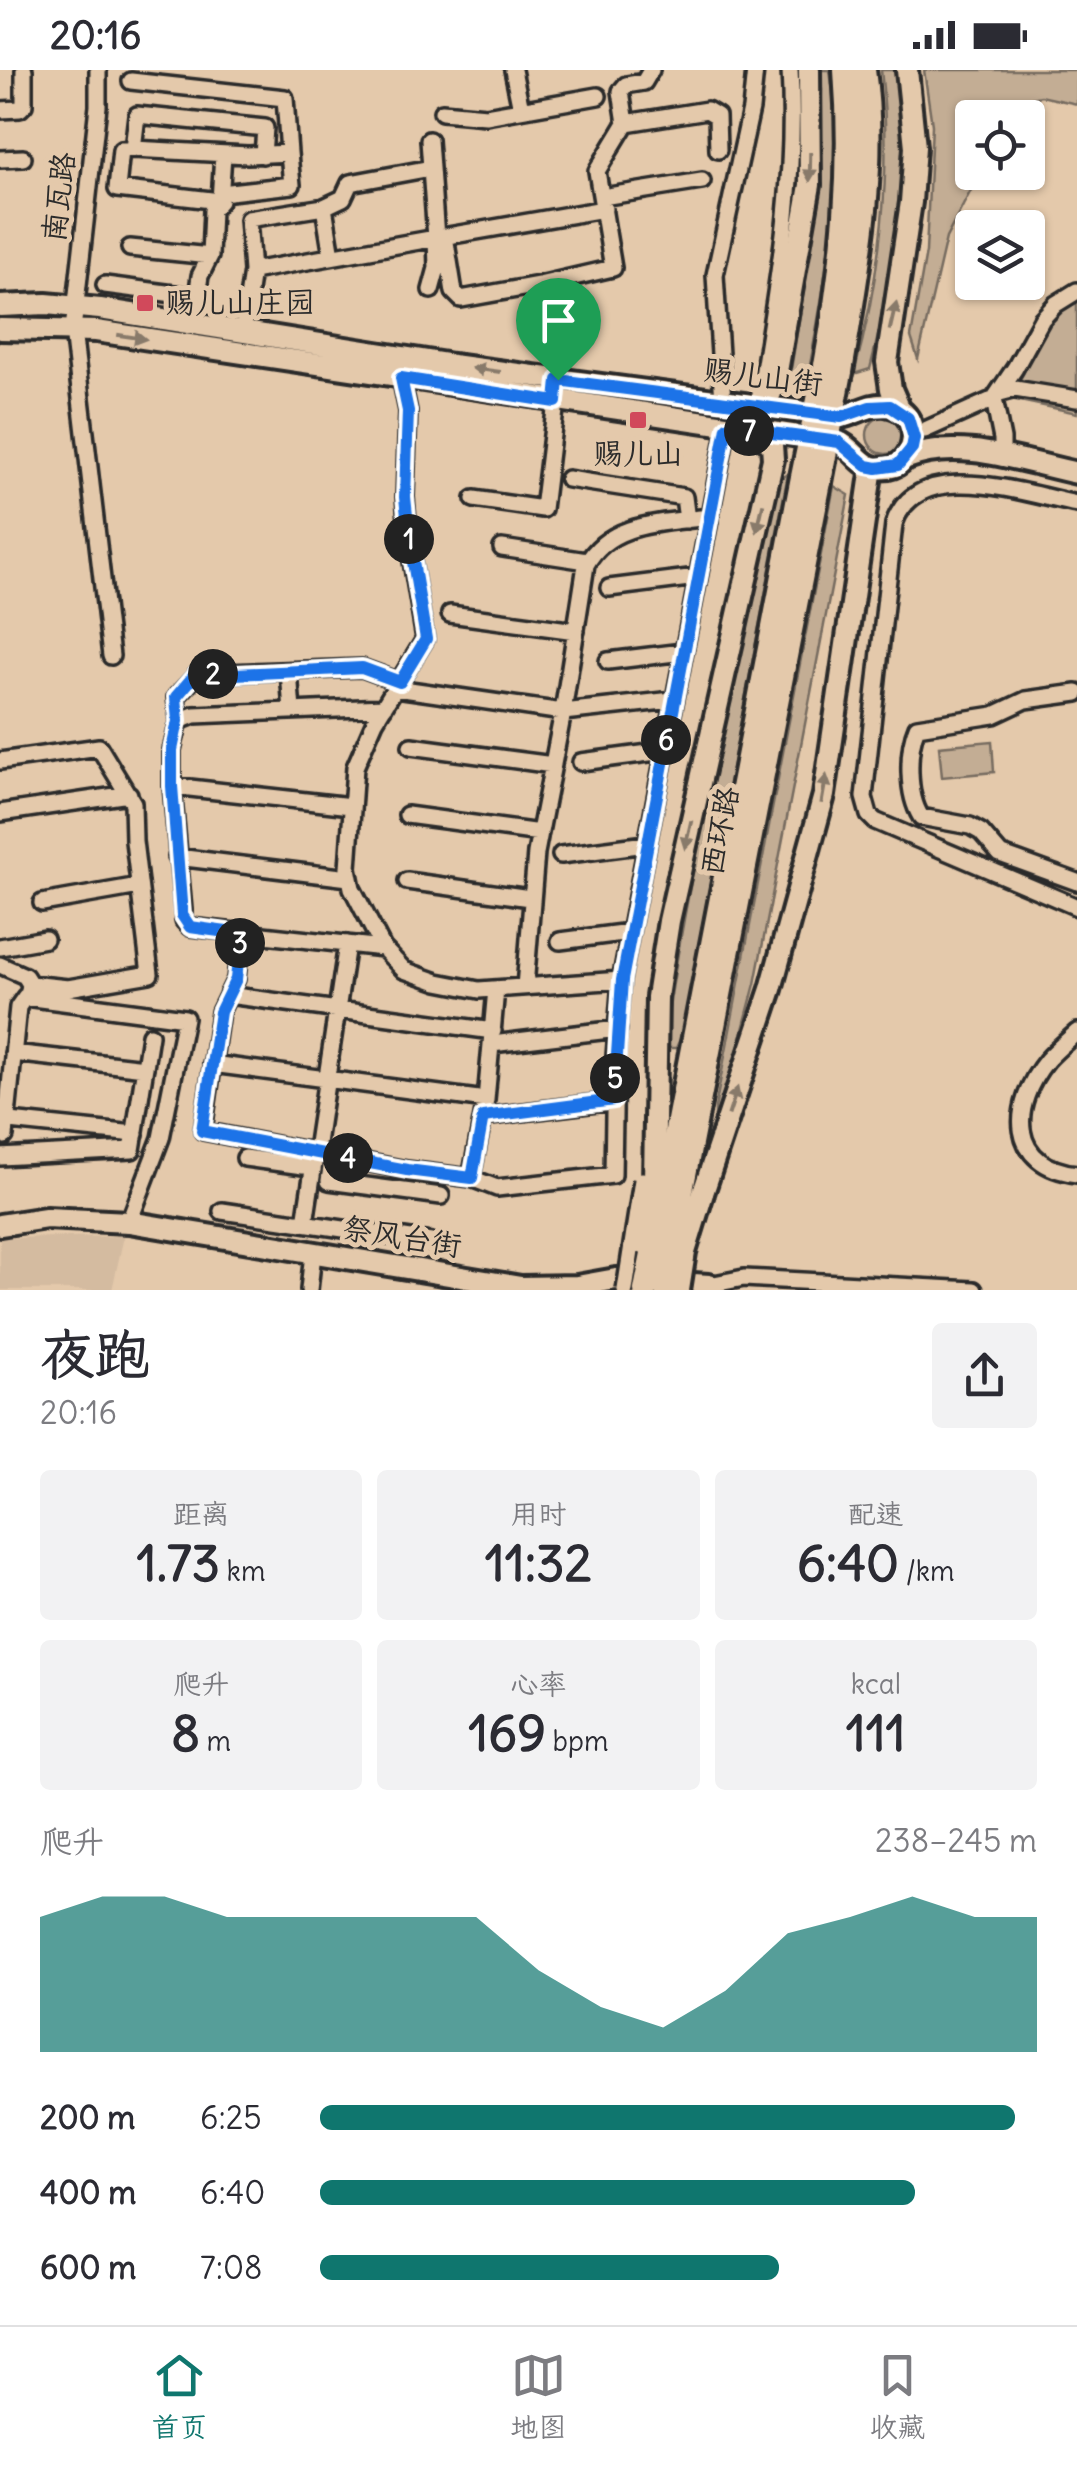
<!DOCTYPE html>
<html lang="zh">
<head>
<meta charset="utf-8">
<style>
	body { margin:0; font-family:Delius,"LXGW WenKai TC",sans-serif; background:#f2f2f3; color:#2b2b33; height:100vh; display:flex; flex-direction:column; font-size:38px; white-space:nowrap }
	* { box-sizing:border-box; margin:0 }
	p { font-size:32px; color:#7c7c81 }
	.icon { flex:none; width:55px; height:55px; fill:none; stroke:currentColor; stroke-width:2; stroke-linecap:round; stroke-linejoin:round }
	.map { position:relative; height:1220px; overflow:hidden }
	.drawer { display:flex; flex-direction:column; background:#fff; flex:1 }
	.drawer>* { flex:none }
	.controls { position:absolute; left:955px; top:30px; display:grid; gap:20px }
	.controls a { display:grid; place-items:center; width:90px; height:90px; border-radius:10px; background:#fff; box-shadow:0 2px 8px #0004; font-size:50px }
	.pin { position:absolute; display:grid; place-items:center; width:85px; height:85px; color:#fff; margin:-102px -42px; border-radius:50% 50% 50% 0; rotate:-45deg; box-shadow:0 0 10px #0007 }
	.pin .icon { rotate:45deg }
	.km { position:absolute; width:50px; height:50px; margin:-25px; border-radius:50%; background:#222; color:#fff; font-size:28px; line-height:50px; text-align:center }
	.round { display:grid; place-items:center; flex:none; width:105px; height:105px; border-radius:10px; background:#f2f2f3 }
	.head { display:flex; align-items:center; justify-content:space-between; height:170px; padding:0 40px }
	h1 { font-size:55px; font-weight:700; line-height:75px }
	.stats { display:grid; grid-template-columns:repeat(3,1fr); gap:15px; height:170px; padding:10px 40px }
	.stats div { display:grid; align-content:center; border-radius:10px; background:#f2f2f3; text-align:center }
	.stats b { font-size:50px; font-weight:700 }
	.stats small { font-size:28px; font-weight:400 }
	.stats p { font-size:28px }
	.chart { height:280px; padding:20px 40px }
	.chart p { display:flex; justify-content:space-between }
	.chart svg { width:100%; height:180px; margin-top:10px; fill:#0f766e; opacity:.7 }
	ul { padding:0 40px; list-style:none; font-size:32px }
	li { display:grid; grid-template-columns:160px 120px 1fr; align-items:center; height:75px }
	li i { height:25px; border-radius:12px; background:#0f766e }
	.status { display:flex; justify-content:space-between; align-items:center; height:70px; padding:0 50px; background:#fff; direction:ltr }
	.status svg { height:28px; fill:currentColor }
	.tabs { display:flex; justify-content:space-around; align-items:center; height:140px; border-top:2px solid #e1e1e2; background:#fff; font-size:28px; color:#7c7c81 }
	.tabs a { display:grid; justify-items:center; gap:5px }
	.tabs .on { color:#0f766e }
	.map>svg:first-child { display:block }
	.built { fill:#d4bba0 }
	.green { fill:#c3ad94; stroke:#776c60; stroke-width:2.5 }
	.lines { fill:none; stroke-linecap:round; stroke-linejoin:round }
	.minor-casing { stroke:#2b2b2b; stroke-width:22 }
	.major-casing { stroke:#2b2b2b; stroke-width:28 }
	.highway-casing { stroke:#2b2b2b; stroke-width:30 }
	.minor { stroke:#e4c9ab; stroke-width:15 }
	.major { stroke:#e4c9ab; stroke-width:20 }
	.highway { stroke:#e4c9ab; stroke-width:22 }
	.minor-bridge-casing { stroke:#2b2b2b; stroke-width:22; stroke-linecap:butt }
	.major-bridge-casing { stroke:#2b2b2b; stroke-width:28; stroke-linecap:butt }
	.highway-bridge-casing { stroke:#2b2b2b; stroke-width:30; stroke-linecap:butt }
	.minor-bridge { stroke:#e4c9ab; stroke-width:15 }
	.major-bridge { stroke:#e4c9ab; stroke-width:20 }
	.highway-bridge { stroke:#e4c9ab; stroke-width:22 }
	.oneway { fill:#887a6b }
	.route-casing { stroke:#fff; stroke-width:20 }
	.route { stroke:#1a73e8; stroke-width:12 }
	.poi-dot { fill:#d1495b; stroke:#e4c9ab; stroke-width:4 }
	.labels { text-anchor:middle; stroke-width:10; stroke-linejoin:round; paint-order:stroke }
	.street-label { font-size:30px; fill:#2b2b2b; stroke:#e4c9ab }
	.poi-label { font-size:30px; fill:#2b2b2b; stroke:#e4c9ab; text-anchor:start }
</style>
</head>
<body>
<div class="status"><b>20:16</b><svg viewBox="0 0 49 12"><path d="M0 12V9h3v3zM5 12V6h3v6zM10 12V3h3v9zM15 12V0h3v12zM26 1h20v11H26zM47 4h2v5h-2z"/></svg></div>
<div class="map">
<svg width="1077" height="1220" viewBox="0 0 1077 1220">
	<rect width="100%" height="100%" fill="#e4c9ab"/>
	<filter id="ink" filterUnits="userSpaceOnUse"><feTurbulence type="fractalNoise" baseFrequency=".01" numOctaves="2"/><feDisplacementMap in="SourceGraphic" scale="20" xChannelSelector="R" yChannelSelector="G"/><feConvolveMatrix kernelMatrix="1 2 1 2 8 2 1 2 1" color-interpolation-filters="sRGB"/></filter>
	<g filter="url(#ink)">
		<!-- built -->
		<path class="built" d="M124 1166 112 1220H0V1168Z"/>
		<!-- green -->
		<path class="green" d="M820 0H830C847 111 822 229 802 338L790 325 791 299 818 135 822 19Z
			M881 0H894C916 99 894 202 870 299L854 304C880 208 893 99 881 0Z
			M924 0H1077V34L1041 26 1017 31 1009 47 972 48V102L980 103 946 168 918 289 911 267 926 182 932 55Z
			M1077 229V343L1011 329 1047 253Z
			M867 365a19 19 0 1 1 38 0a19 19 0 1 1-38 0Z
			M788 404 681 967 676 978H668L665 965C692 779 737 597 774 413Z
			M834 416 849 425 755 914 721 1043 715 1052V1038Z
			M992 671 994 702 942 707 939 676Z"/>
		<g class="lines">
			<!-- minor casing -->
			<g class="minor-casing">
				<path id="minor" d="M98 0V36L73 260 111 586
					M513 0 521 39
					M131 11 285 28 289 83 248 85 133 79 137 45 265 58 263 85
					M0 40 20 39 24 35V0
					M442 42 486 46 598 26
					M626 53 707 40 717 46 718 80
					M133 79 121 80 117 119 220 131
					M0 89 23 88
					M221 123 292 115 289 83
					M602 127 702 111
					M324 137 343 128 350 113 431 98
					M445 166 454 222 461 229 539 215 613 198 597 101 626 53 621 21 626 15 644 12 651 0
					M130 178 210 186
					M252 201 248 149 324 137 332 186
					M105 215 197 227
					M431 220 437 198 436 168 604 139
					M193 254 200 206 210 186 212 140 220 131 223 84
					M243 262 252 201 436 168 429 70
					M401 307 408 341 405 427 409 474 425 569 375 651 355 697 348 798 352 818 383 878 404 900 438 912 479 920 621 910
					M1000 323 1015 319 1077 329
					M994 329 1002 369V388
					M723 332 715 205 751 39 755 0
					M758 337C776 224 797 115 790 0
					M925 360 994 329 1015 298 1042 249 1056 234 1077 221
					M568 409 684 427 687 450
					M474 429 543 439 556 332
					M1077 434C1025 424 916 385 894 454L864 727 869 745 875 751 1077 837
					M502 478 587 491
					M609 518 697 507
					M450 544 576 561
					M608 591 683 582
					M289 601 292 641
					M396 618 563 642 673 630
					M1077 623 1026 630 994 645 917 657C907 680 907 725 921 747L970 756 981 762 1000 784 1077 812
					M179 651 176 627 198 604 362 598 400 612
					M411 676 553 695
					M0 691 99 677 133 733 134 771 150 904 68 918 30 914 28 927
					M581 692 664 681
					M172 716 351 736
					M0 743 129 724
					M407 745 540 763
					M561 785 646 774
					M177 787 349 808
					M407 811 530 828
					M42 833 139 816
					M241 864 236 909 220 942 203 1061 407 1100 471 1108 497 1118 613 1105 615 986 621 910 727 357
					M560 871 630 862
					M0 877 45 869
					M383 878 190 857 184 851 172 716V680L179 651 194 645 384 637
					M0 895 25 906 30 914
					M525 917 536 783 563 642 586 495C609 451 665 453 709 447
					M228 925 493 961
					M1077 962C1067 971 1056 980 1047 990 1010 1035 1008 1096 1077 1104
					M492 974 618 959
					M13 983 145 998
					M212 994 486 1030
					M483 1047 614 1031
					M0 1050 135 1064
					M5 1066 18 937 25 927 185 948 161 1068 129 1152
					M333 1085 329 1111 441 1126
					M0 1087 132 1080 150 965
					M245 1088 303 1096 308 1080
					M471 1108 486 1030 496 919
					M222 1141 431 1172
					M305 1153 347 874
					M709 1215 744 1208 974 1220
					M309 1220 313 1183"/>
			</g>
			<!-- major casing -->
			<g class="major-casing">
				<path id="major" d="M0 236 46 234 100 239 452 295 841 347C856 344 870 333 886 335 928 341 918 405 876 398 860 396 854 378 839 372L96 261 0 259
					M758 337 771 323 776 307 810 115 809 0
					M900 340 891 319 887 292 911 132 915 77 907 0
					M907 388C959 367 1024 392 1077 403
					M654 1112 657 927 669 851 773 389 772 375 756 362
					M703 1123 771 919 824 725 872 397
					M0 1155 46 1148 129 1152 521 1217 577 1216 616 1209 709 1215"/>
			</g>
			<!-- highway casing -->
			<g class="highway-casing">
				<path id="highway" d="M825 296C843 197 853 101 845 0
					M841 302C857 203 878 100 864 0
					M666 1113 802 407
					M682 1120 820 412"/>
			</g>
			<!-- minor -->
			<use href="#minor" class="minor"/>
			<!-- major -->
			<use href="#major" class="major"/>
			<!-- highway -->
			<use href="#highway" class="highway"/>
			<!-- minor-bridge casing -->
			<g class="minor-bridge-casing">
				<path id="minor-bridge" d="M625 1220 642 1110"/>
			</g>
			<!-- major-bridge casing -->
			<g class="major-bridge-casing">
				<path id="major-bridge" d="M643 1174 654 1112
					M679 1220 685 1182 703 1123"/>
			</g>
			<!-- highway-bridge casing -->
			<g class="highway-bridge-casing">
				<path id="highway-bridge" d="M802 407 825 296
					M820 412 841 302
					M645 1220 666 1113
					M666 1220 682 1120"/>
			</g>
			<!-- minor-bridge -->
			<use href="#minor-bridge" class="minor-bridge"/>
			<!-- major-bridge -->
			<use href="#major-bridge" class="major-bridge"/>
			<!-- highway-bridge -->
			<use href="#highway-bridge" class="highway-bridge"/>
		</g>
		<!-- one-way arrows -->
		<defs><path id="oneway-solid" d="M-6-.8H1V-3.2L6.5 0L1 3.2V.8H-6Z" transform="scale(2.5)"/></defs>
		<g class="oneway">
			<use href="#oneway-solid" transform="translate(810 97) rotate(91)"/>
			<use href="#oneway-solid" transform="translate(893 246) rotate(-77)"/>
			<use href="#oneway-solid" transform="translate(132 267) rotate(9)"/>
			<use href="#oneway-solid" transform="translate(486 300) rotate(-172)"/>
			<use href="#oneway-solid" transform="translate(760 448) rotate(103)"/>
			<use href="#oneway-solid" transform="translate(824 719) rotate(-80)"/>
			<use href="#oneway-solid" transform="translate(688 765) rotate(103)"/>
			<use href="#oneway-solid" transform="translate(733 1031) rotate(-72)"/>
		</g>
	</g>
	<g class="lines" filter="url(#ink)">
		<!-- route casing -->
		<g class="route-casing">
			<path id="route" d="M401 308 556 332 558 310 841 347 870 337 890 336 908 348 914 368 912 378 898 395 877 398 867 396 839 372 727 357 622 910 614 1030 483 1047 472 1108 407 1100 202 1061 220 942 236 909 241 864 190 857 182 845 172 716V680L178 651 176 627 194 606 362 598 400 612 426 569 410 474 405 427 408 341Z"/>
		</g>
		<!-- route -->
		<use href="#route" class="route"/>
	</g>
	<!-- markers -->
	<g class="poi-dot">
		<rect x="135" y="223" width="20" height="20" rx="5"/>
		<rect x="628" y="340" width="20" height="20" rx="5"/>
	</g>
	<g class="labels">
		<!-- street labels -->
		<g class="street-label">
			<text transform="translate(59 127) rotate(-83)" y="10">南瓦路</text>
			<text transform="translate(763 307) rotate(7)" y="10">赐儿山街</text>
			<text transform="translate(720 761) rotate(-79)" y="10">西环路</text>
			<text transform="translate(402 1167) rotate(9)" y="10">祭风台街</text>
		</g>
		<!-- poi labels -->
		<g class="poi-label">
			<text x="165" y="243">赐儿山庄园</text>
			<text x="638" y="394" text-anchor="middle">赐儿山</text>
		</g>
	</g>
</svg>
<div class="controls">
<a><svg class="icon" aria-label="locate" viewBox="0 0 24 24"><circle cx="12" cy="12" r="6"/><path d="M12 2v4M12 18v4M2 12h4M18 12h4"/></svg></a>
<a><svg class="icon" aria-label="layers" viewBox="0 0 24 24"><path d="M12 4l9 5-9 5-9-5zM3 14l9 5 9-5"/></svg></a>
</div>
<div class="pin" style="left:558px;top:310px;background:#1e9e55"><svg class="icon" aria-label="arrive" viewBox="0 0 24 24"><path d="M6 21V4h12l-3 4 3 4H6"/></svg></div>
<b class="km" style="left:409px;top:469px">1</b>
<b class="km" style="left:213px;top:604px">2</b>
<b class="km" style="left:240px;top:873px">3</b>
<b class="km" style="left:348px;top:1088px">4</b>
<b class="km" style="left:615px;top:1008px">5</b>
<b class="km" style="left:666px;top:670px">6</b>
<b class="km" style="left:749px;top:361px">7</b>
</div>
<section class="drawer">
<div class="head"><div><h1>夜跑</h1><p>20:16</p></div><a class="round"><svg class="icon" aria-label="share" viewBox="0 0 24 24"><path d="M12 15V3M7 8l5-5 5 5M5 13v7h14v-7"/></svg></a></div>
<div class="stats">
<div><p>距离</p><b>1.73<small> km</small></b></div>
<div><p>用时</p><b>11:32</b></div>
<div><p>配速</p><b>6:40<small> /km</small></b></div>
</div>
<div class="stats">
<div><p>爬升</p><b>8<small> m</small></b></div>
<div><p>心率</p><b>169<small> bpm</small></b></div>
<div><p>kcal</p><b>111</b></div>
</div>
<div class="chart"><p><span>爬升</span>238–245 m</p>
<svg viewBox="0 0 160 44" preserveAspectRatio="none"><path d="M0 44V11L10 6L20 6L30 11L40 11L50 11L60 11L70 11L80 24L90 33L100 38L110 29L120 15L130 11L140 6L150 11L160 11V44z"/></svg>
</div>
<ul>
<li><b>200 m</b>6:25<i style="width:97%"></i></li>
<li><b>400 m</b>6:40<i style="width:83%"></i></li>
<li><b>600 m</b>7:08<i style="width:64%"></i></li>
</ul>
</section>
<nav class="tabs">
<a class="on"><svg class="icon" aria-label="home" viewBox="0 0 24 24"><path d="M3 11l9-7 9 7M6 9v11h12V9"/></svg>首页</a>
<a><svg class="icon" aria-label="map" viewBox="0 0 24 24"><path d="M3 6l6-2 6 2 6-2v14l-6 2-6-2-6 2zM9 4v14M15 6v14"/></svg>地图</a>
<a><svg class="icon" aria-label="saved" viewBox="0 0 24 24"><path d="M7 4h10v16l-5-4-5 4z"/></svg>收藏</a>
</nav>
</body>
</html>
